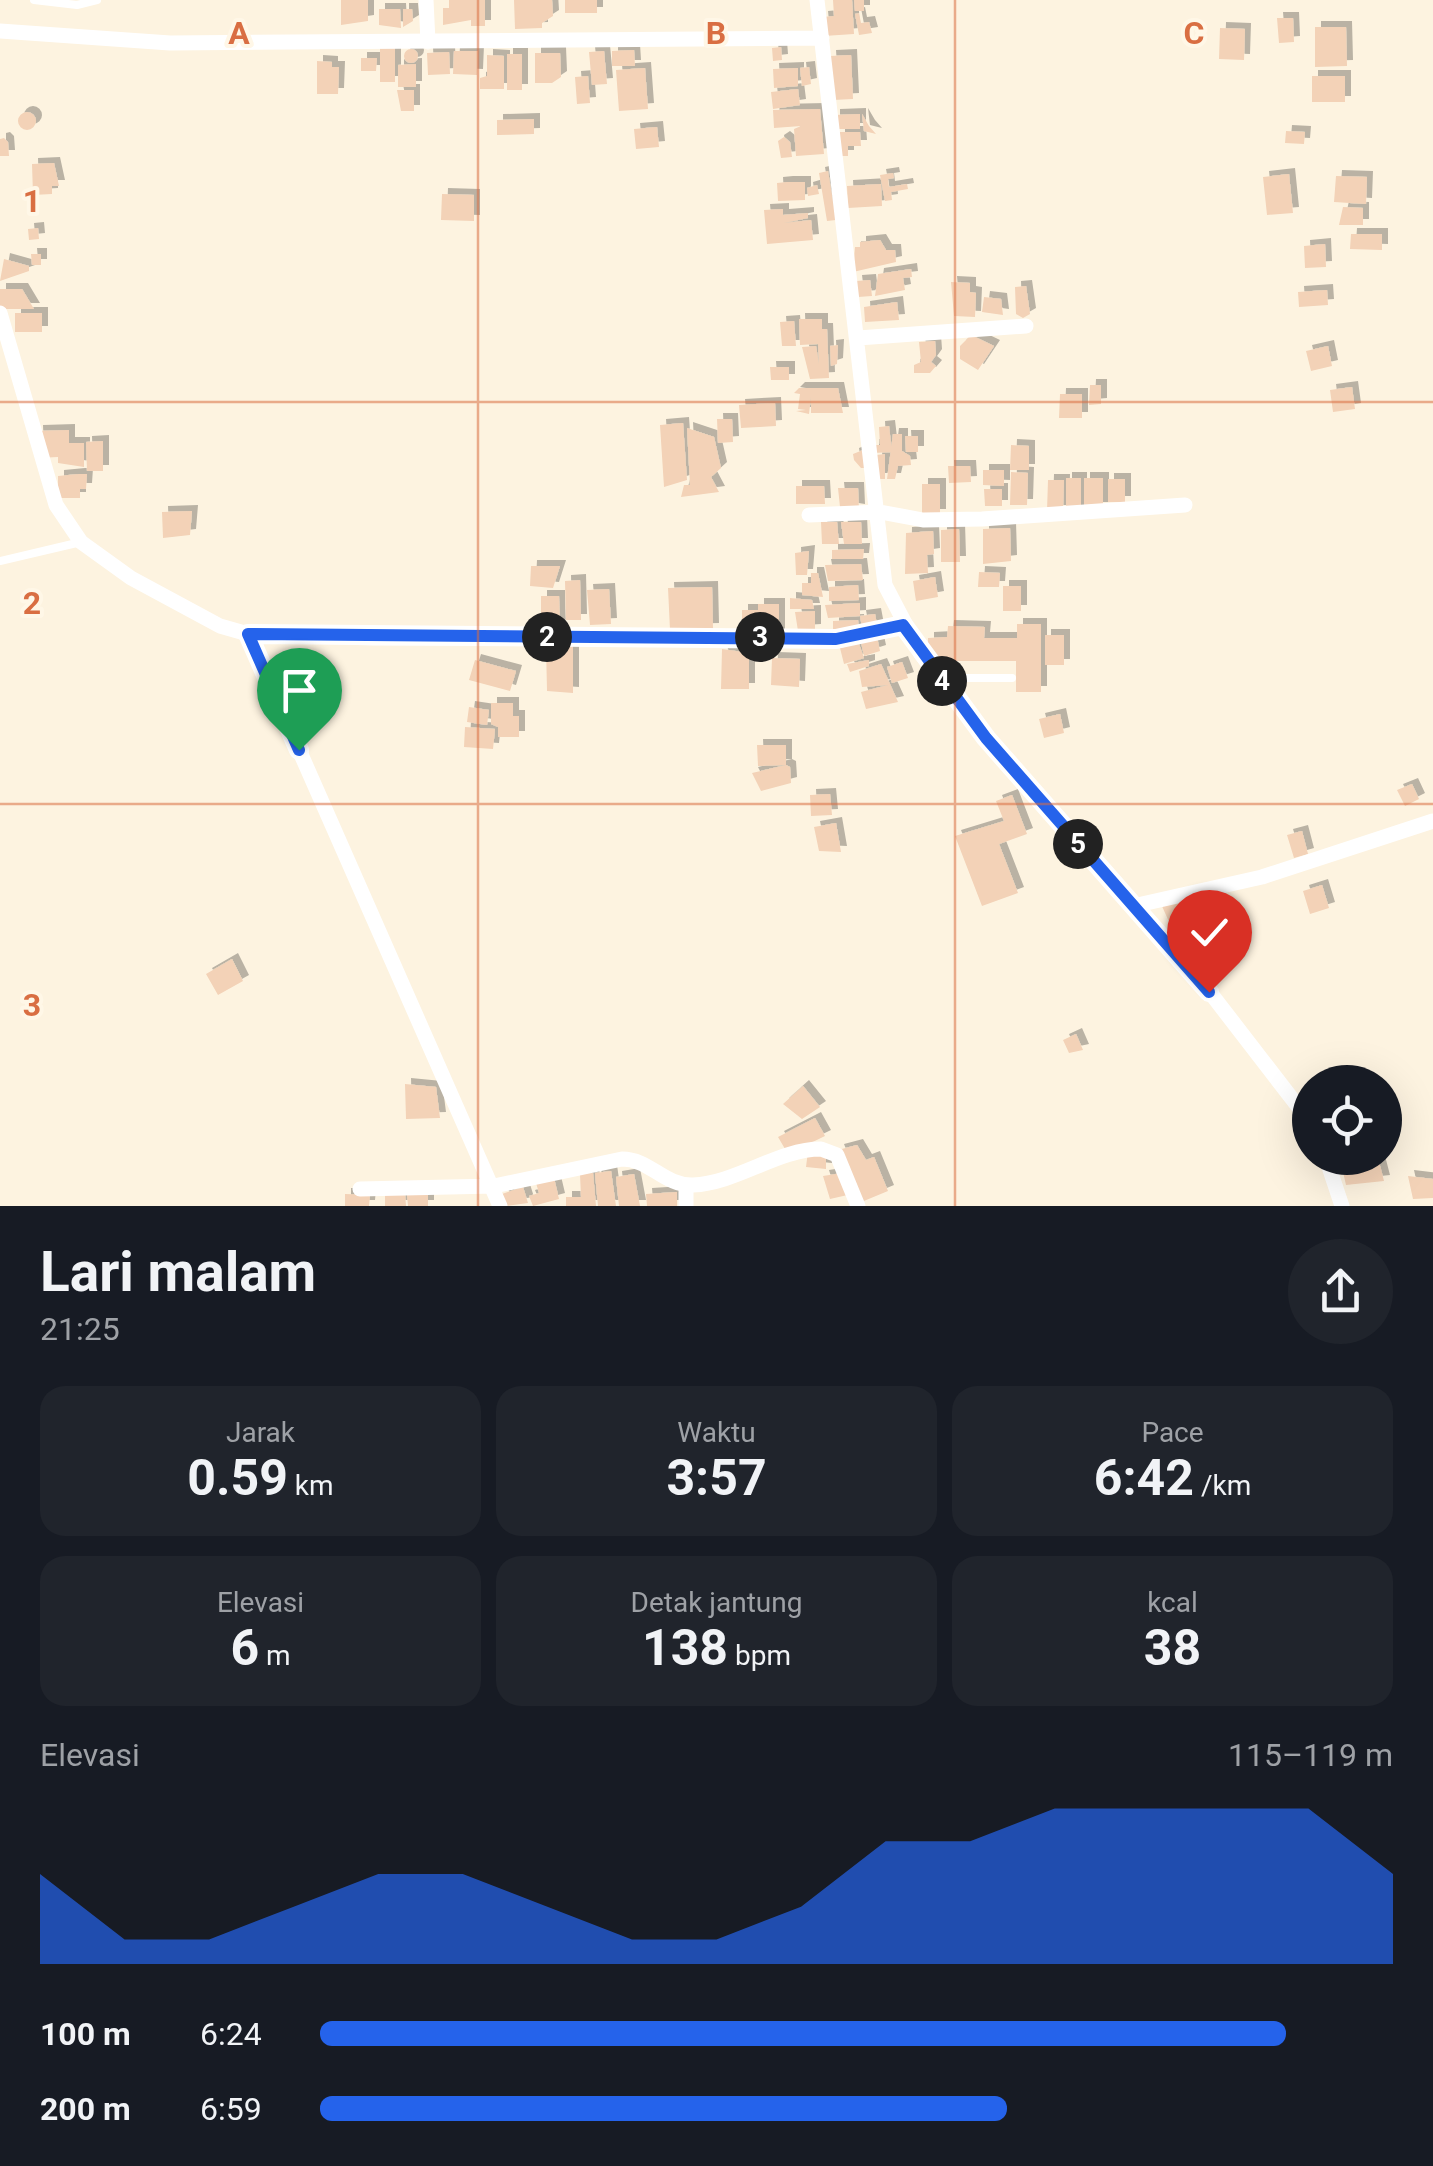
<!DOCTYPE html>
<html lang="id">
<head>
<meta charset="utf-8">
<style>
	body { margin:0; font-family:Roboto,sans-serif; background:#20242c; color:#f1f3f6; height:100vh; display:flex; flex-direction:column; font-size:38px; white-space:nowrap }
	* { box-sizing:border-box; margin:0 }
	p { font-size:32px; color:#9ea1a6 }
	.icon { flex:none; width:55px; height:55px; fill:none; stroke:currentColor; stroke-width:2; stroke-linecap:round; stroke-linejoin:round }
	.map { position:relative; height:1206px; overflow:hidden }
	.panel { display:flex; flex-direction:column; background:#171b24; flex:1 }
	.panel>* { flex:none }
	.controls { position:absolute; left:1292px; top:1065px; display:grid; gap:20px }
	.controls a { display:grid; place-items:center; width:110px; height:110px; border-radius:50%; background:#171b24; box-shadow:0 10px 40px #0002; font-size:50px }
	.pin { position:absolute; display:grid; place-items:center; width:85px; height:85px; color:#fff; margin:-102px -42px; border-radius:50% 50% 50% 0; rotate:-45deg; box-shadow:0 0 10px #0007 }
	.pin .icon { rotate:45deg }
	.km { position:absolute; width:50px; height:50px; margin:-25px; border-radius:50%; background:#222; color:#fff; font-size:28px; line-height:50px; text-align:center }
	.round { display:grid; place-items:center; flex:none; width:105px; height:105px; border-radius:52px; background:#20242c }
	.headline { display:flex; align-items:center; justify-content:space-between; height:170px; padding:0 40px }
	h1 { font-size:55px; font-weight:700; line-height:75px }
	.stats { display:grid; grid-template-columns:repeat(3,1fr); gap:15px; height:170px; padding:10px 40px }
	.stats div { display:grid; align-content:center; border-radius:25px; background:#20242c; text-align:center }
	.stats b { font-size:50px; font-weight:700 }
	.stats small { font-size:28px; font-weight:400 }
	.stats p { font-size:28px }
	.chart { height:280px; padding:20px 40px }
	.chart p { display:flex; justify-content:space-between }
	.chart svg { width:100%; height:180px; margin-top:10px; fill:#2563eb; opacity:.7 }
	ul { padding:0 40px; list-style:none; font-size:32px }
	li { display:grid; grid-template-columns:160px 120px 1fr; align-items:center; height:75px }
	li i { height:25px; border-radius:12px; background:#2563eb }
	.map>svg:first-child { display:block }
	.building { fill:#f3d2b7; filter:url(#shadow) }
	.lines { fill:none; stroke-linecap:round; stroke-linejoin:round }
	.lane { stroke:#fff; stroke-width:8 }
	.street { stroke:#fff; stroke-width:15 }
	.route-casing { stroke:#fff; stroke-width:20 }
	.route { stroke:#2563eb; stroke-width:12 }
	.grid { fill:none; stroke:#d96e42; stroke-width:2.5; stroke-opacity:0.55 }
	.grid-label { font-size:32px; text-anchor:middle; font-weight:bold; fill:#d96e42; stroke:#fff7e7; stroke-width:8; stroke-linejoin:round; paint-order:stroke }
</style>
</head>
<body>
<div class="map">
<svg width="1433" height="1206" viewBox="0 0 1433 1206">
	<defs>
		<filter id="shadow"><feDropShadow dx="6" dy="-6" stdDeviation="0" flood-color="#0004"/></filter>
	</defs>
	<rect width="100%" height="100%" fill="#fdf3e0"/>
	<!-- building -->
	<path class="building" d="M341 0H368V21L341 25Z
		M449 0H485V26H471V20L443 25V8H449Z
		M514 0H552L553 16 542 23V28L515 29Z
		M565 0H597V13H565Z
		M833 0H852L854 34 824 36 822 17 834 16Z
		M854 0H864V11H855Z
		M379 9H400L401 28 379 25Z
		M403 9H412L413 21 403 27Z
		M859 13 861 23 869 22 872 33 859 35 855 14Z
		M1277 18H1293L1294 42 1279 43Z
		M1315 27H1346L1347 66 1315 67Z
		M1220 28 1245 29 1244 60 1219 59Z
		M380 45H395V82H380Z
		M781 47 782 60 773 61 772 48Z
		M404 56a7 7 0 1 1 14 0a7 7 0 1 1-14 0Z
		M634 50 635 66H612V51Z
		M454 51H478L477 75 453 74Z
		M604 51 607 84 592 85 589 52Z
		M449 52 450 74 428 75 427 53Z
		M535 53H560L561 77 552 83H535Z
		M507 54H522V90H507Z
		M487 55 504 56V89H480V78L487 76Z
		M851 55 853 99 833 100 830 56Z
		M361 58H377L376 71H361Z
		M317 61 332 62V67H339L338 94H317Z
		M416 64V87H398V65Z
		M809 67 811 84 802 86 800 68Z
		M645 68 648 109 619 111 616 70Z
		M798 68V86L774 88 773 69Z
		M588 76 590 103 577 104 575 77Z
		M1312 76H1345V102H1312Z
		M798 89 800 105 773 109 771 92Z
		M397 90H414V111H401Z
		M820 109 824 154 796 156 794 129 801 126 774 128 773 110Z
		M18 121a9 9 0 1 1 18 0a9 9 0 1 1-18 0Z
		M860 114V129H834V115Z
		M862 114 869 126 876 134 864 131Z
		M534 119V134L497 135V120Z
		M657 127 659 147 636 149 634 129Z
		M1286 131 1305 132 1304 144 1285 143Z
		M839 132H860L861 146H848V156H839Z
		M784 137 790 142 792 157 781 158 778 141Z
		M4 138 8 142 9 156H0V139Z
		M54 163 59 186H52V194L33 195 32 164Z
		M828 171 836 220 827 221 819 173Z
		M893 173 894 178 888 179 889 187 907 184 908 189 891 192 892 200 885 201 880 175Z
		M1289 174 1293 213 1267 215 1263 177Z
		M1336 176 1367 177 1366 204 1334 202Z
		M787 182H805V200L778 201 777 183Z
		M881 184 882 206 848 208 847 186Z
		M817 185 819 194 808 196 807 188Z
		M442 194 474 195V221L441 220Z
		M1343 207 1363 208V225H1339Z
		M783 209V215L808 213V218L784 223 811 220 813 240 767 244 764 210Z
		M38 228 39 239 29 240 28 229Z
		M1351 234H1382V250L1350 249Z
		M880 240 886 250H895L896 262 853 272 855 247H860V242Z
		M1325 244 1326 267 1305 268 1304 246Z
		M31 254H41V265H32Z
		M4 259 29 266V271L0 281Z
		M911 269 912 277 903 278 905 290 875 296 878 274Z
		M870 280 872 296 858 297 856 281Z
		M951 282 970 283V292L976 293 975 317 954 316Z
		M1026 286 1030 314 1023 318 1016 314 1015 287Z
		M0 289H22L34 309H0Z
		M1327 290 1328 305 1299 307 1298 292Z
		M984 297 1001 299 1003 315 982 312Z
		M897 302 899 320 865 322 864 307Z
		M15 313H42V332H15Z
		M799 319H822V329H827L829 378 810 379 802 347 816 346 819 364 818 344 800 345Z
		M794 321 796 346H782L780 322Z
		M971 335 994 346 978 370 960 359V346Z
		M935 341 936 355 931 362 936 366 930 373H914V365L921 362 919 342Z
		M838 345 837 364 831 366 830 346Z
		M1328 346 1332 366 1311 371 1306 351Z
		M770 367H789V380H771Z
		M1090 385H1101V404L1089 405Z
		M1352 387 1355 409 1333 412 1330 390Z
		M799 388H838L843 413H811V397L809 414 796 411 806 410 798 409 800 394 794 393Z
		M1060 394H1082V418H1059Z
		M775 403 776 426 741 428 739 405Z
		M717 419H732L733 442 718 443Z
		M683 423 687 480 664 487 660 425Z
		M889 426 892 452 873 453V445H880L879 427Z
		M687 428 714 437 721 468 711 477 719 492 681 497 684 485H690Z
		M69 430V443H84V467L58 463V457L38 458 37 431Z
		M893 434H902V451L910 456 911 465 898 466 895 479H887Z
		M905 436H918V452H906Z
		M103 441V471H87L86 442Z
		M1011 445 1029 446V470H1010Z
		M863 450 872 468H861L854 460 853 454Z
		M885 454V479H877L876 455Z
		M948 466H970L971 482 949 483Z
		M983 470H1004V486L983 485Z
		M1011 472 1028 473 1027 505H1010Z
		M79 474H87L86 489H80V498H58V476Z
		M1066 478H1081V511H1066Z
		M1084 478H1103V508H1084Z
		M1108 479H1125V502H1108Z
		M1048 480H1064L1063 511H1047Z
		M922 484H940V515H922Z
		M796 486H824L825 504H796Z
		M838 488H858L859 510 840 507Z
		M984 489H1002V506H985Z
		M192 511 190 535 163 538 162 512Z
		M821 522H837L839 544H822Z
		M841 522H861L862 544H844Z
		M1010 528 1011 561 983 564V529Z
		M959 529 960 562H941V530Z
		M933 531 934 554 927 555 928 573 905 574 906 533Z
		M864 549 863 559H832V550Z
		M809 551 807 575H796L795 553Z
		M861 564 863 580 828 581 825 565Z
		M531 566H560L553 588 530 586Z
		M979 572 1000 573 999 587H978Z
		M811 573H818L823 597 802 595V583H811Z
		M935 577 938 597 916 601 913 581Z
		M580 580 581 620H566L565 581Z
		M858 585 859 600 829 601V587Z
		M1003 586H1021V611H1003Z
		M712 587 713 629 670 630 668 588Z
		M609 589 611 624 590 625 587 590Z
		M541 596H559L560 625H541Z
		M790 598 812 600 814 609H790Z
		M860 603V616L828 618 825 605Z
		M758 604H779V635H742V610H758Z
		M815 611V630L798 631 795 612Z
		M875 614 878 630 863 633 860 616Z
		M858 620 859 631 833 634V621Z
		M1017 624H1041V692H1016V661H928V638L947 637 948 626 985 627 984 638H1017Z
		M1045 635H1064V665H1045Z
		M877 637 880 651 864 656 861 642Z
		M859 644 864 658 844 664 840 648Z
		M546 646H573V693L547 691Z
		M722 649 749 653V689H721Z
		M772 658 800 659 799 687 771 685Z
		M475 660 516 671 510 691 469 680Z
		M869 660V666L850 672 847 664Z
		M902 662 908 678 892 683 887 667Z
		M881 664 898 702 866 709 861 692 888 685 862 687 859 671Z
		M491 703H513V716H519V737H498V727L491 724Z
		M469 707 489 710 487 725 467 722Z
		M1060 714 1064 733 1044 738 1039 719Z
		M465 727 495 729 493 749 464 747Z
		M757 745H786V765L758 766Z
		M786 765 790 767 791 783 761 791 752 773Z
		M1412 784 1419 799 1405 806 1397 790Z
		M830 794 832 815 811 816 810 795Z
		M1012 795 1027 834 999 844 1018 893 982 906 955 836 1004 821 996 801Z
		M836 823 841 852 819 851 814 827Z
		M1302 831 1308 854 1294 858 1287 835Z
		M1322 885 1329 908 1310 914 1303 891Z
		M1207 895 1225 935 1180 946 1161 904Z
		M232 959 243 981 218 995 206 974Z
		M1076 1034 1083 1050 1069 1053 1063 1040Z
		M405 1084 436 1087 440 1118 406 1119Z
		M803 1086 820 1107 802 1119 783 1104Z
		M815 1118 825 1136 788 1154 778 1137Z
		M857 1145 866 1160 874 1157 888 1191 859 1203 838 1150Z
		M808 1151 826 1152V1169L806 1167Z
		M1378 1158 1384 1181 1346 1185 1340 1159Z
		M611 1171 616 1206H598L595 1173Z
		M593 1173 596 1206H566V1197H581L580 1174Z
		M842 1173 852 1194 830 1199 823 1176Z
		M634 1174 640 1206H619L616 1177Z
		M1408 1176 1433 1179V1198L1413 1199Z
		M554 1178 559 1199 533 1206 529 1196 539 1193 536 1183Z
		M523 1187 528 1203 506 1206 502 1194Z
		M428 1192V1206H408L407 1195Z
		M677 1192V1206H647L646 1194Z
		M405 1193 406 1206H385V1194Z
		M345 1194 370 1195 369 1206H345Z"/>
	<g class="lines">
		<!-- lane -->
		<path class="lane" d="M34 0 77 5 97 0
			M0 561 81 542
			M947 688 958 678H1012"/>
		<!-- street -->
		<path class="street" d="M426 0 428 42
			M817 0 885 585 921 654 986 738 1209 991 1310 1122
			M0 31 170 43 822 38
			M0 313 56 505 81 542 131 578 220 626 248 634 373 638 836 639 903 625
			M858 338 1026 326
			M809 515 880 512 923 520 982 519 1185 505
			M248 634 500 1206
			M1133 906 1262 877 1433 821
			M1326 1158 1342 1206
			M360 1189 494 1186 622 1159C650 1159 664 1186 693 1185 737 1183 778 1149 821 1149L837 1155 858 1206
			M686 1206V1185"/>
	</g>
	<g class="lines">
		<!-- route casing -->
		<g class="route-casing">
			<path id="route" d="M299 750 248 634 836 639 903 625 986 738 1209 992"/>
		</g>
		<!-- route -->
		<use href="#route" class="route"/>
	</g>
	<!-- grid -->
	<path class="grid" d="M478 0V1206M955 0V1206M0 402H1433M0 804H1433"/>
	<g class="grid-label">
		<text x="239" y="44">A</text>
		<text x="716" y="44">B</text>
		<text x="1194" y="44">C</text>
		<text x="32" y="212">1</text>
		<text x="32" y="614">2</text>
		<text x="32" y="1016">3</text>
	</g>
</svg>
<div class="controls">
<a><svg class="icon" aria-label="locate" viewBox="0 0 24 24"><circle cx="12" cy="12" r="6"/><path d="M12 2v4M12 18v4M2 12h4M18 12h4"/></svg></a>
</div>
<div class="pin" style="left:299px;top:750px;background:#1e9e55"><svg class="icon" aria-label="arrive" viewBox="0 0 24 24"><path d="M6 21V4h12l-3 4 3 4H6"/></svg></div>
<div class="pin" style="left:1209px;top:992px;background:#d93025"><svg class="icon" aria-label="check" viewBox="0 0 24 24"><path d="M5 12l5 5 9-10"/></svg></div>
<b class="km" style="left:547px;top:637px">2</b>
<b class="km" style="left:760px;top:637px">3</b>
<b class="km" style="left:942px;top:681px">4</b>
<b class="km" style="left:1078px;top:844px">5</b>
</div>
<section class="panel">
<div class="headline"><div><h1>Lari malam</h1><p>21:25</p></div><a class="round"><svg class="icon" aria-label="share" viewBox="0 0 24 24"><path d="M12 15V3M7 8l5-5 5 5M5 13v7h14v-7"/></svg></a></div>
<div class="stats">
<div><p>Jarak</p><b>0.59<small> km</small></b></div>
<div><p>Waktu</p><b>3:57</b></div>
<div><p>Pace</p><b>6:42<small> /km</small></b></div>
</div>
<div class="stats">
<div><p>Elevasi</p><b>6<small> m</small></b></div>
<div><p>Detak jantung</p><b>138<small> bpm</small></b></div>
<div><p>kcal</p><b>38</b></div>
</div>
<div class="chart"><p><span>Elevasi</span>115–119 m</p>
<svg viewBox="0 0 160 44" preserveAspectRatio="none"><path d="M0 44V22L10 38L20 38L30 30L40 22L50 22L60 30L70 38L80 38L90 30L100 14L110 14L120 6L130 6L140 6L150 6L160 22V44z"/></svg>
</div>
<ul>
<li><b>100 m</b>6:24<i style="width:90%"></i></li>
<li><b>200 m</b>6:59<i style="width:64%"></i></li>
</ul>
</section>
</body>
</html>
